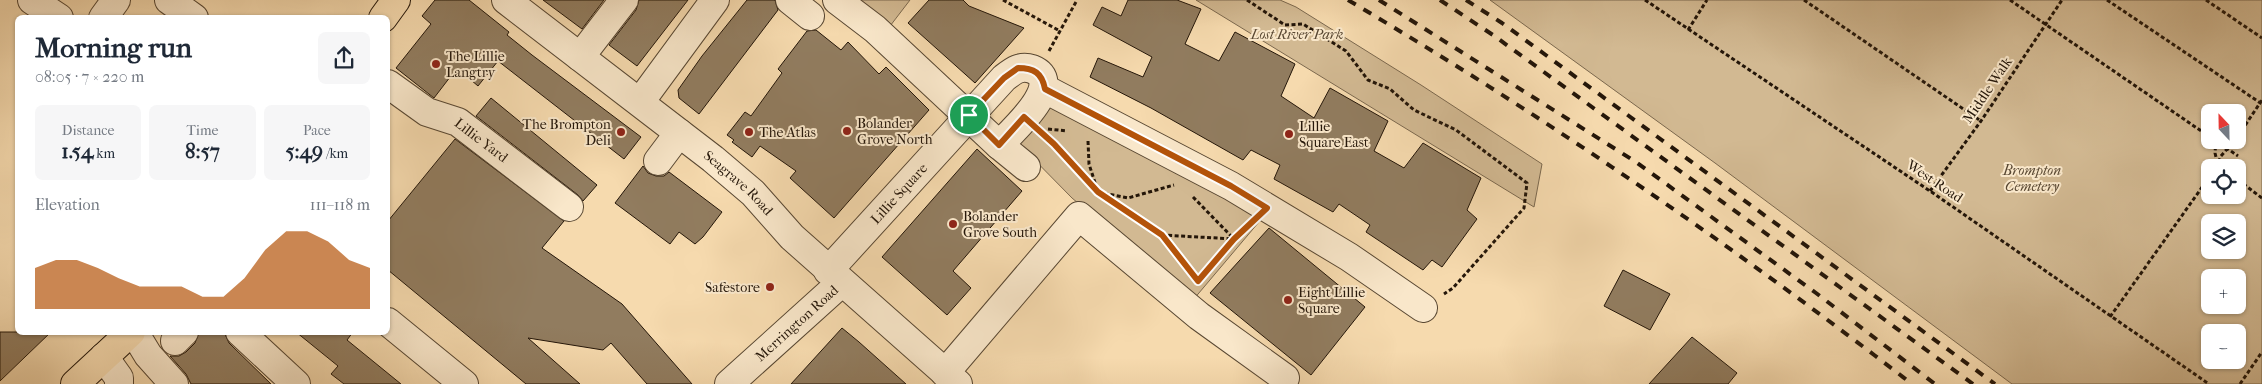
<!DOCTYPE html>
<html lang="en">
<head>
<meta charset="utf-8">
<style>
	body { margin:0; font-family:"IM FELL French Canon",serif; background:#f6f6f7; color:#1f2937; height:100vh; display:flex; flex-direction:column; font-size:19px; white-space:nowrap }
	* { box-sizing:border-box; margin:0 }
	p { font-size:16px; color:#747a83 }
	.icon { flex:none; width:28px; height:28px; fill:none; stroke:currentColor; stroke-width:2; stroke-linecap:round; stroke-linejoin:round }
	.map { position:relative; flex:1; overflow:hidden }
	.sheet { position:absolute; left:15px; top:15px; width:375px; height:320px; display:flex; flex-direction:column; background:#fff; border-radius:8px; box-shadow:0 1px 4px #0004 }
	.sheet>* { flex:none }
	.needle { width:32px; rotate:338deg }
	.controls { position:absolute; left:2201px; top:104px; display:grid; gap:10px }
	.controls a { display:grid; place-items:center; width:45px; height:45px; border-radius:8px; background:#fff; box-shadow:0 1px 4px #0004; font-size:25px }
	.pin { position:absolute; display:grid; place-items:center; width:42px; height:42px; color:#fff; margin:-21px; border:2px solid #fff; border-radius:50%; box-shadow:0 1px 5px #0007 }
	.round { display:grid; place-items:center; flex:none; width:52px; height:52px; border-radius:8px; background:#f6f6f7 }
	.headline { display:flex; align-items:center; justify-content:space-between; height:85px; padding:0 20px }
	h1 { font-size:28px; font-weight:700; line-height:38px }
	.stats { display:grid; grid-template-columns:repeat(3,1fr); gap:8px; height:85px; padding:5px 20px }
	.stats div { display:grid; align-content:center; border-radius:8px; background:#f6f6f7; text-align:center }
	.stats b { font-size:21px; font-weight:700 }
	.stats small { font-size:14px; font-weight:400 }
	.stats p { font-size:14px }
	.chart { height:140px; padding:10px 20px }
	.chart p { display:flex; justify-content:space-between }
	.chart svg { width:100%; height:90px; margin-top:5px; fill:#b45309; opacity:.7 }
	.map>svg:first-child { display:block }
	.green { fill:#d2b992; stroke:#7b684e; fill-rule:evenodd }
	.building { fill:#917c5f; stroke:#241609 }
	.lines { fill:none; stroke-linecap:round; stroke-linejoin:round }
	.minor-casing { stroke:#584732; stroke-width:30 }
	.major-casing { stroke:#241609; stroke-width:30 }
	.path { stroke:#241609; stroke-width:3; stroke-dasharray:4 2.5; stroke-linecap:butt }
	.minor { stroke:#f9e7ca; stroke-width:28 }
	.major { stroke:#f6daae; stroke-width:28 }
	.rail { stroke:#241609; stroke-width:4; stroke-dasharray:9 9; stroke-linecap:butt }
	.route-casing { stroke:#fff; stroke-width:10 }
	.route { stroke:#b45309; stroke-width:6 }
	.poi-dot { fill:#8f2418; stroke:#f9e7ca; stroke-width:2 }
	.labels { text-anchor:middle; stroke-width:4; stroke-linejoin:round; paint-order:stroke }
	.park-label { font-size:14px; font-style:italic; fill:#584732; stroke:#f9e7ca }
	.poi-label { font-size:14px; fill:#241609; stroke:#f9e7ca; text-anchor:start }
	.street-label { font-size:14px; fill:#241609; stroke:#f9e7ca }
</style>
</head>
<body>
<div class="map">
<svg width="2262" height="384" viewBox="0 0 2262 384">
	<rect width="100%" height="100%" fill="#f6daae"/>
	<filter id="stains"><feTurbulence type="fractalNoise" baseFrequency=".004" numOctaves="4"/><feColorMatrix values="0 0 0 0 .2 0 0 0 0 .09 0 0 0 0 .02 0 0 0 .5 -.17"/></filter>
	<radialGradient id="worn" r=".72"><stop offset=".6" stop-color="#630" stop-opacity="0"/><stop offset="1" stop-color="#630" stop-opacity=".3"/></radialGradient>
	<!-- green -->
	<path class="green" d="M848 0H910L887 30Z
		M1196 0H1280L1296 7 1421 85 1542 164 1534 207Z
		M1490 0H2262V384H2012L1715 163ZM2210 112H2238V140H2210ZM2210 168H2238V195H2210ZM2210 222H2238V250H2210ZM2210 278H2238V305H2210ZM2210 332H2238V360H2210Z
		M1049 99 1264 216 1193 300 1072 198 1014 139Z"/>
	<!-- building -->
	<path class="building" d="M435 0H469L509 32 507 35 532 55 641 137 624 159 498 61 478 86 457 68 434 98 396 68 431 24 422 16Z
		M543 0H604L582 29Z
		M639 0H688L637 66 609 45 636 10Z
		M747 0H775L778 10 699 114 679 98 678 90 702 56Z
		M929 0H963L969 6 1024 28 975 83 908 23Z
		M1128 0H1177L1201 9 1185 44 1219 61 1235 32 1295 64 1281 96 1314 118 1330 88 1388 121 1374 151 1404 168 1423 143 1481 178 1467 210 1477 219 1442 267 1432 260 1423 270 1366 232 1370 225 1339 204 1333 212 1274 179 1280 165 1251 150 1243 160 1151 108 1090 77 1098 58 1143 77 1152 57 1093 25 1102 7 1121 16Z
		M816 30 841 50 848 42 879 74 886 67 929 110 834 218 790 178 796 171 760 146 752 157 732 142 734 140 727 135 745 112 751 116 782 73 778 69 807 31Z
		M491 98 597 185 583 201 578 195 476 116Z
		M455 139 564 221 542 248 622 304 692 384H647L611 343 603 350 528 338 580 384H526L388 270V221Z
		M977 149 1022 191 953 271 971 288 947 315 882 257Z
		M643 166 648 173 656 176H664L669 172 722 212 703 237 695 244 679 232 670 244 615 203Z
		M1269 228 1365 307 1311 375 1210 293Z
		M1623 270 1670 294 1650 330 1604 306Z
		M842 328 859 342 906 384H791Z
		M0 332H51L0 381Z
		M199 332H224L229 343 271 384H191L186 374 170 356H179L186 352 195 343Z
		M296 332H353L347 340 401 384H344L331 374 338 366Z
		M1692 337 1737 373 1728 384H1649Z"/>
	<g class="lines">
		<!-- minor casing -->
		<g class="minor-casing">
			<g id="minor">
				<path d="M32 0 59 18"/>
				<path d="M169 0 194 18"/>
				<path id="s1" d="M506 0 713 159 753 193 792 237 958 384"/>
				<path d="M790 0 810 16"/>
				<path d="M837 0 875 29 999 145 1026 167"/>
				<path d="M103 18 116 0"/>
				<path d="M580 57 624 0"/>
				<path id="s2" d="M388 84 427 112 458 122 569 207"/>
				<path d="M1045 89 1231 186 1349 257 1423 308"/>
				<path d="M640 102 715 0"/>
				<path d="M658 161 679 133"/>
				<path id="s3" d="M828 271 1004 78C1013 71 1020 65 1032 69 1067 83 1012 131 999 145"/>
				<path d="M388 322 464 384"/>
				<path d="M134 332 148 355 174 384"/>
				<path d="M240 332 296 384"/>
				<path d="M175 341 184 332"/>
				<path d="M104 357 119 378V384"/>
				<path d="M945 373 1079 216 1199 316 1285 378"/>
				<path id="s4" d="M729 384 842 282"/>
			</g>
		</g>
		<!-- major casing -->
		<g class="major-casing">
			<path id="major" d="M383 18 396 0
				M75 384 131 332"/>
		</g>
		<!-- path -->
		<path class="path" d="M1003 0 1060 31
			M1247 0 1285 25 1303 24 1346 51 1368 80 1390 89 1414 110 1456 130 1527 183 1524 208 1453 288 1444 294
			M1645 0 1930 191 2209 384
			M1804 0 1981 121
			M2010 0 2210 137
			M2107 0 2262 104
			M2206 0 2262 38
			M1688 30 1707 0
			M1049 51 1077 0
			M1048 129 1067 131
			M1044 134 1098 192 1162 235 1234 239 1249 225
			M2238 136 2262 100
			M2215 140 2238 156
			M2216 140 2215 153 2218 165 2220 168
			M1088 141 1089 164 1098 192 1128 198 1174 185
			M2216 168 2221 156 2235 140
			M2238 180 2262 198
			M1930 191 1981 121 2062 0
			M1193 197 1234 239 1198 281
			M1163 236 1194 276
			M2110 317 2210 176
			M2240 384 2262 352"/>
		<!-- minor -->
		<use href="#minor" class="minor"/>
		<!-- major -->
		<use href="#major" class="major"/>
		<!-- rail -->
		<path class="rail" d="M1348 0C1544 116 1732 245 1912 384
			M1379 0 1636 162 1816 293 1935 384
			M1440 0 1493 35 1973 384
			M1466 0 1502 23 1995 384"/>
	</g>
	<g class="lines">
		<!-- route casing -->
		<g class="route-casing">
			<path id="route" d="M1018 68C1034 68 1042 73 1045 89L1231 186 1267 208 1234 239 1198 281 1162 235 1098 192 1054 144 1024 117 999 145 969 115 1004 78Z"/>
		</g>
		<!-- route -->
		<use href="#route" class="route"/>
	</g>
	<!-- markers -->
	<g class="poi-dot">
		<circle cx="436" cy="64" r="5"/>
		<circle cx="847" cy="131" r="5"/>
		<circle cx="621" cy="132" r="5"/>
		<circle cx="749" cy="132" r="5"/>
		<circle cx="1289" cy="134" r="5"/>
		<circle cx="953" cy="224" r="5"/>
		<circle cx="770" cy="287" r="5"/>
		<circle cx="1288" cy="300" r="5"/>
	</g>
	<g class="labels">
		<!-- park labels -->
		<g class="park-label">
			<text x="1297" y="39">Lost River Park</text>
			<text x="2032" y="175">Brompton<tspan x="2032" dy="16">Cemetery</tspan></text>
		</g>
		<!-- poi labels -->
		<g class="poi-label">
			<text x="446" y="61">The Lillie<tspan x="446" dy="16">Langtry</tspan></text>
			<text x="857" y="128">Bolander<tspan x="857" dy="16">Grove North</tspan></text>
			<text x="611" y="129" text-anchor="end">The Brompton<tspan x="611" dy="16">Deli</tspan></text>
			<text x="1299" y="131">Lillie<tspan x="1299" dy="16">Square East</tspan></text>
			<text x="759" y="137">The Atlas</text>
			<text x="963" y="221">Bolander<tspan x="963" dy="16">Grove South</tspan></text>
			<text x="760" y="292" text-anchor="end">Safestore</text>
			<text x="1298" y="297">Eight Lillie<tspan x="1298" dy="16">Square</tspan></text>
		</g>
		<!-- street labels -->
		<g class="street-label">
			<text transform="translate(1987 90) rotate(-56)" y="5">Middle Walk</text>
			<text dy="5" stroke="none"><textPath href="#s2" startOffset="110">Lillie Yard</textPath></text>
			<text transform="translate(1935 181) rotate(34)" y="5">West Road</text>
			<text dy="5" stroke="none"><textPath href="#s1" startOffset="296">Seagrave Road</textPath></text>
			<text dy="5" stroke="none"><textPath href="#s3" startOffset="105">Lillie Square</textPath></text>
			<text dy="5" stroke="none"><textPath href="#s4" startOffset="91">Merrington Road</textPath></text>
		</g>
	</g>
	<rect width="100%" height="100%" filter="url(#stains)"/>
	<rect width="100%" height="100%" fill="url(#worn)"/>
</svg>
<div class="controls">
<a><svg class="needle" viewBox="-14 -14 28 28"><path d="M0-13l5 13h-10z" fill="#e53935"/><path d="M0 13l5-13h-10z" fill="#747a83"/></svg></a>
<a><svg class="icon" aria-label="locate" viewBox="0 0 24 24"><circle cx="12" cy="12" r="6"/><path d="M12 2v4M12 18v4M2 12h4M18 12h4"/></svg></a>
<a><svg class="icon" aria-label="layers" viewBox="0 0 24 24"><path d="M12 4l9 5-9 5-9-5zM3 14l9 5 9-5"/></svg></a>
<a>+</a>
<a>−</a>
</div>
<div class="pin" style="left:969px;top:115px;background:#1e9e55"><svg class="icon" aria-label="arrive" viewBox="0 0 24 24"><path d="M6 21V4h12l-3 4 3 4H6"/></svg></div>
<section class="sheet">
<div class="headline"><div><h1>Morning run</h1><p>08:05 · 7 × 220 m</p></div><a class="round"><svg class="icon" aria-label="share" viewBox="0 0 24 24"><path d="M12 15V3M7 8l5-5 5 5M5 13v7h14v-7"/></svg></a></div>
<div class="stats">
<div><p>Distance</p><b>1.54<small> km</small></b></div>
<div><p>Time</p><b>8:57</b></div>
<div><p>Pace</p><b>5:49<small> /km</small></b></div>
</div>
<div class="chart"><p><span>Elevation</span>111–118 m</p>
<svg viewBox="0 0 160 44" preserveAspectRatio="none"><path d="M0 44V24L10 20L20 20L30 24L40 29L50 33L60 33L70 33L80 38L90 38L100 29L110 15L120 6L130 6L140 11L150 20L160 24V44z"/></svg>
</div>
</section>
</div>
</body>
</html>
